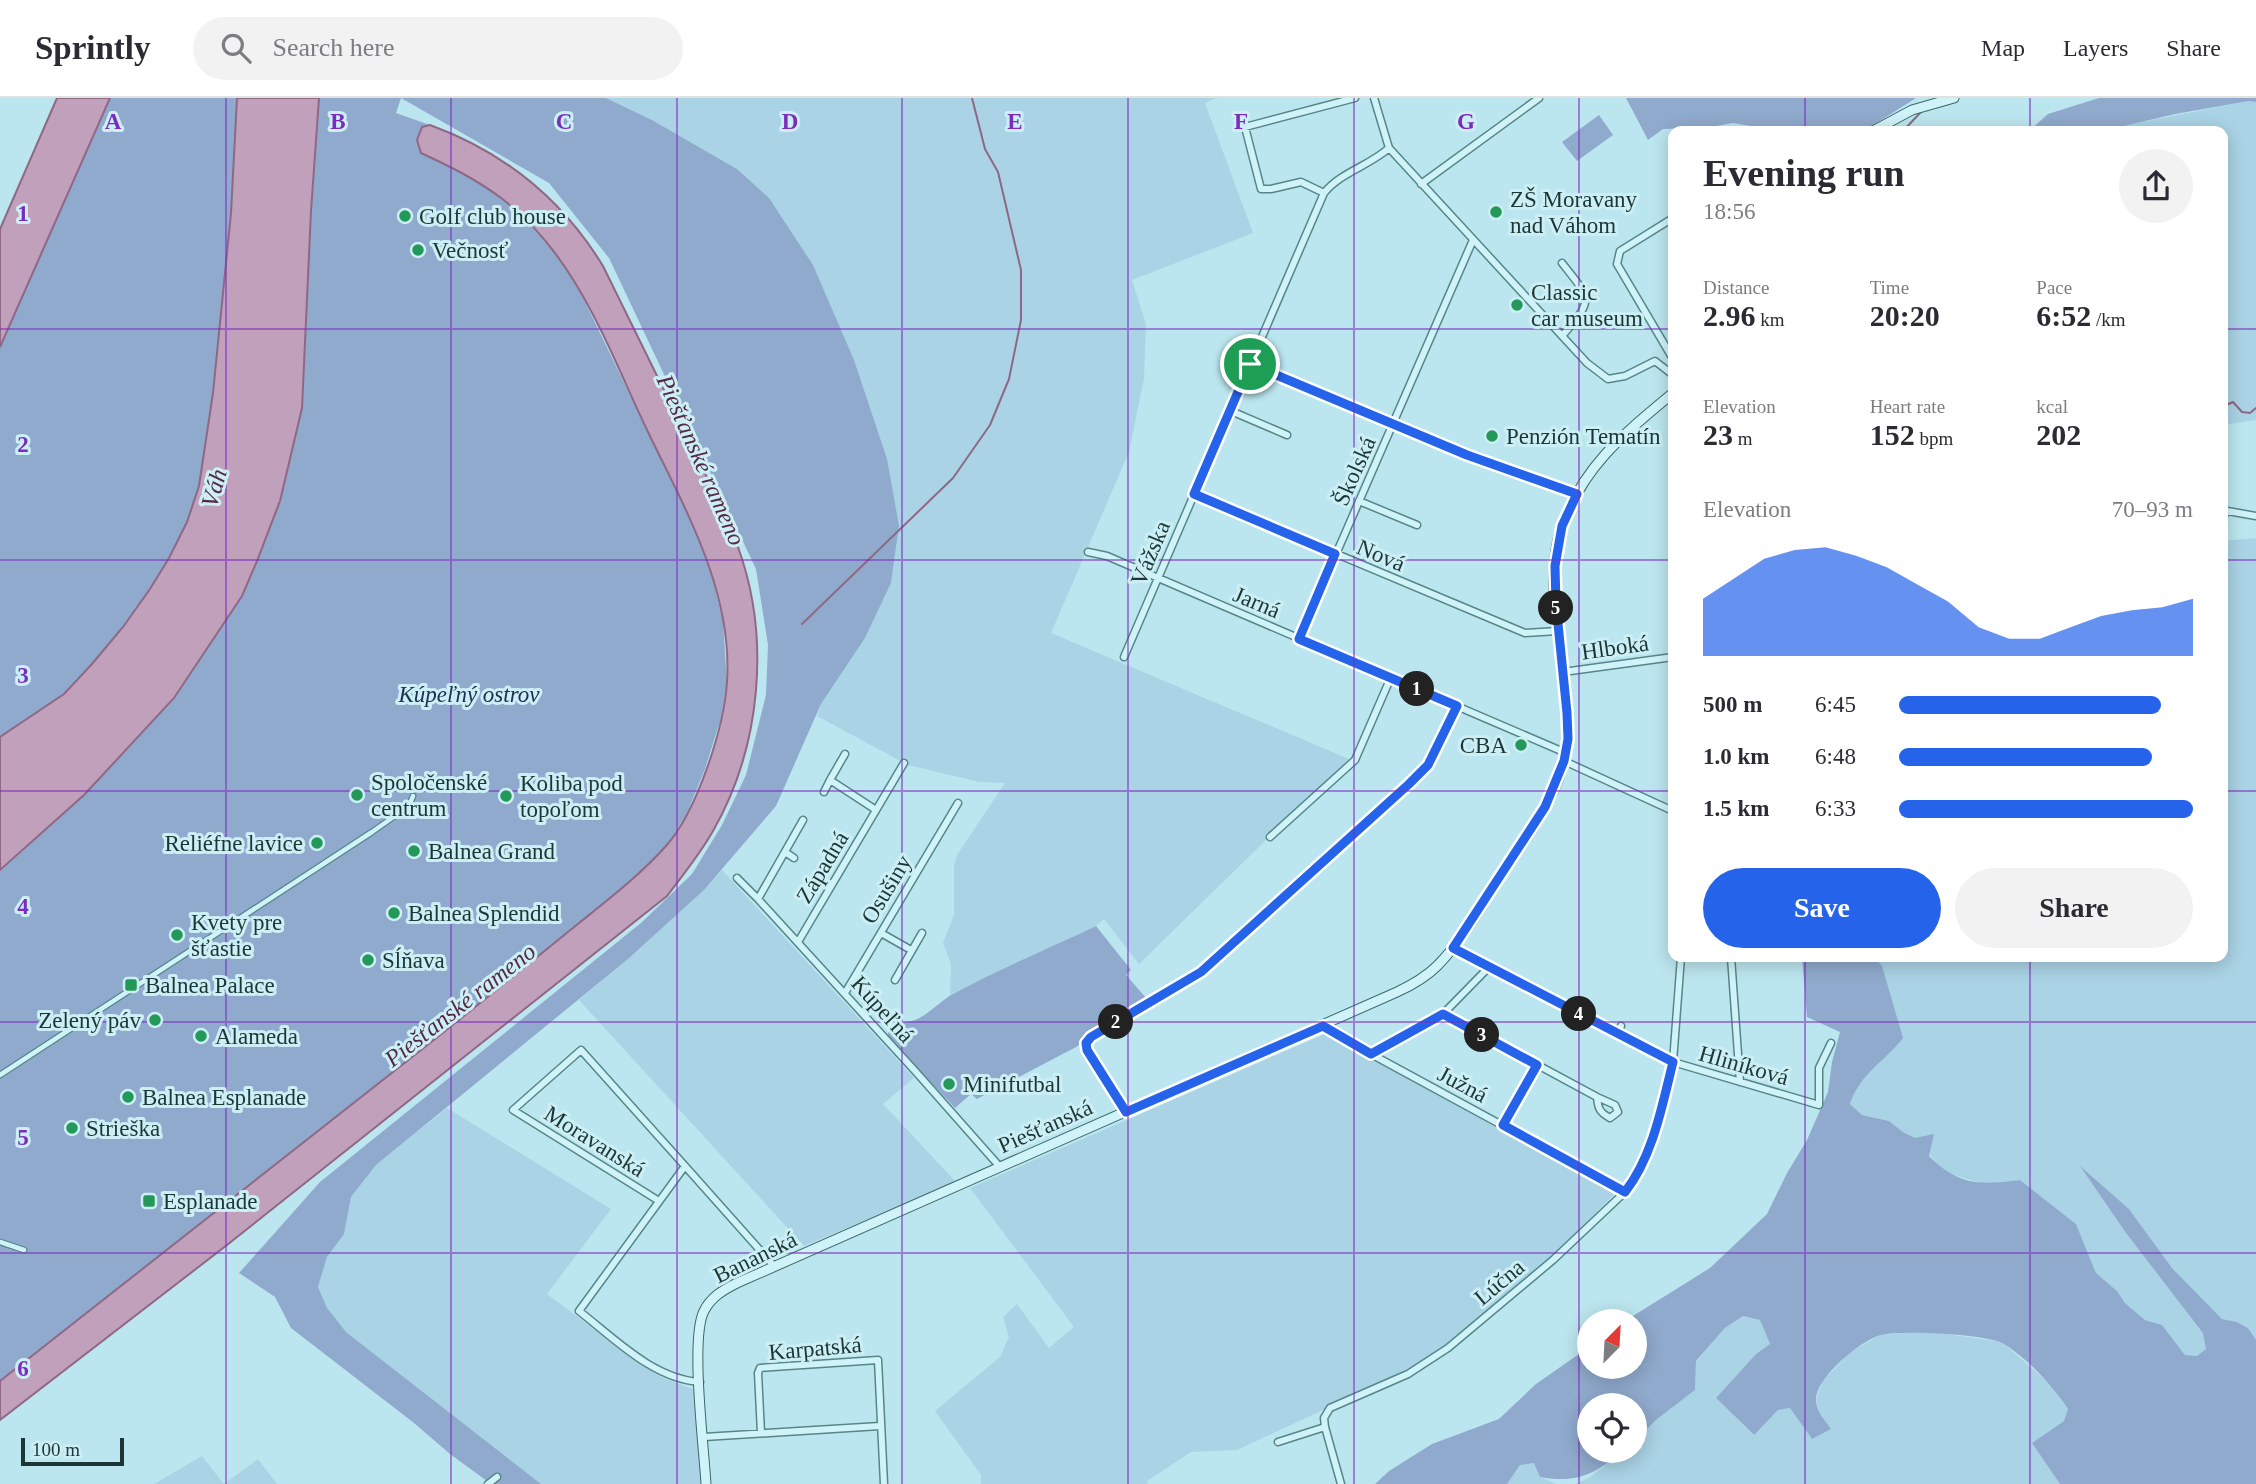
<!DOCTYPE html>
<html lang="en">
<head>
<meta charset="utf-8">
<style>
	body { margin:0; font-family:"Times New Roman",serif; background:#f2f2f3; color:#2b2b33; height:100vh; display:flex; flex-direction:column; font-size:26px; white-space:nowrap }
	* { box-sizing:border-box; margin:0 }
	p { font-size:23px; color:#7c7c81 }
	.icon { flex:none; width:38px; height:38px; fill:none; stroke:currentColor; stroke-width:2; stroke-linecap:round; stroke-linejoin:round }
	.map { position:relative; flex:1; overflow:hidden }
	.sheet { position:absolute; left:1668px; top:28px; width:560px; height:836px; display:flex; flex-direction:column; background:#fff; border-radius:14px; box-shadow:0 4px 18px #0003 }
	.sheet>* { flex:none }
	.needle { width:46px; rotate:24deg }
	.tools { position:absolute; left:1577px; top:1211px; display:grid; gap:14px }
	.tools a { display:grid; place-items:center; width:70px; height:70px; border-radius:50%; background:#fff; box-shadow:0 4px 18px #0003; font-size:35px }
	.scale { position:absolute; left:21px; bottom:18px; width:103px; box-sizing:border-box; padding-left:7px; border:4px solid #1b3635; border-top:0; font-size:19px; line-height:24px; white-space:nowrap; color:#1b3635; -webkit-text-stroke:5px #cceff6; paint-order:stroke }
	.pin { position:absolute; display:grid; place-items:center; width:60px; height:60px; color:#fff; margin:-30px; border:4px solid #fff; border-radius:50%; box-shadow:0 2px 7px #0007 }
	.km { position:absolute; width:35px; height:35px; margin:-18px; border-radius:50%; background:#222; color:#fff; font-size:19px; line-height:35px; text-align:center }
	.round { display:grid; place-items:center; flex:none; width:74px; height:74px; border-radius:37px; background:#f2f2f3 }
	.overview { display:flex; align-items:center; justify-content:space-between; height:119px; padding:0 35px }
	h1 { font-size:38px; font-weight:600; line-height:52px }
	.stats { display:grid; grid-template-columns:repeat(3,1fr); gap:10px; height:119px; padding:7px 35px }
	.stats div { display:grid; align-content:center }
	.stats b { font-size:30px; font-weight:600 }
	.stats small { font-size:19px; font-weight:400 }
	.stats p { font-size:19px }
	.chart { height:196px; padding:14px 35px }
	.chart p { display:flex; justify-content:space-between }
	.chart svg { width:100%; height:126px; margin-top:7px; fill:#2563eb; opacity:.7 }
	.cta { display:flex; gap:14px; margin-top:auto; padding:14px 35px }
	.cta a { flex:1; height:80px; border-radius:42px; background:#2563eb; color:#fff; font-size:28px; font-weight:600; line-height:80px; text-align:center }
	.cta a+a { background:#f2f2f3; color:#2b2b33 }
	ul { padding:0 35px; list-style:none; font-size:23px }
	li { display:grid; grid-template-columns:112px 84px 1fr; align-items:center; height:52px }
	li i { height:18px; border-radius:9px; background:#2563eb }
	header { display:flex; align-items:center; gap:42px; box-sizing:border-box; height:98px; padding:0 35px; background:#fff; border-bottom:2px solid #e1e1e2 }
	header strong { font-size:33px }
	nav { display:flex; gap:38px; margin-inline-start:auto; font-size:24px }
	.search { width:490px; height:63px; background:#f2f2f3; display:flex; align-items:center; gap:18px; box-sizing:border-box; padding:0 24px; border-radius:38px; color:#7c7c81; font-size:26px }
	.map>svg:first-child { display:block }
	.farmland { fill:#aad3e5 }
	.green { fill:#90aacd }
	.water { fill:#c0a0bb; stroke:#8e6885; stroke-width:2 }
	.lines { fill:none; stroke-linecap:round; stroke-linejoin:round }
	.stream { stroke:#8e6885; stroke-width:2 }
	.pedestrian-casing { stroke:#558787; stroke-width:7 }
	.minor-casing { stroke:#558787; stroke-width:9 }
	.secondary-casing { stroke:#396967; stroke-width:11 }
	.pedestrian { stroke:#d0f3fa; stroke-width:4.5 }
	.minor { stroke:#d0f3fa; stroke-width:6 }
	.secondary { stroke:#d0f3fa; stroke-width:9 }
	.route-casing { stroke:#fff; stroke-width:14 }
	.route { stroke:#2563eb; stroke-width:9 }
	.grid { fill:none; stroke:#7b2cbf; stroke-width:2; stroke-opacity:0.55 }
	.poi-dot { fill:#239859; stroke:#cceff6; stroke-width:2.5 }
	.labels { text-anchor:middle; stroke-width:6; stroke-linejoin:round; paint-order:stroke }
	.poi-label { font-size:23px; fill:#1b3635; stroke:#cceff6; text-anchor:start }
	.street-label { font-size:23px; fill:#1b3635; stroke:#cceff6 }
	.park-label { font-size:23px; font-style:italic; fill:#202f53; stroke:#cceff6 }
	.water-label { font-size:24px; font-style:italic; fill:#562944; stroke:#cceff6 }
	.grid-label { font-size:23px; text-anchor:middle; font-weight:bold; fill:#7b2cbf; stroke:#cceff6; stroke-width:6; stroke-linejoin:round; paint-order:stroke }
</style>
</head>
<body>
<header>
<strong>Sprintly</strong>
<div class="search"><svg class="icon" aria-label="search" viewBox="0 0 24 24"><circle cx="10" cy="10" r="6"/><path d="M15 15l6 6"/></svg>Search here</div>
<nav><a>Map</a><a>Layers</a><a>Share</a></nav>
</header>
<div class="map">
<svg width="2256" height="1386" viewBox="0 0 2256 1386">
	<rect width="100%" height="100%" fill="#bce6ef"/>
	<!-- farmland -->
	<path class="farmland" d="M606 0H1217L1205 5 1253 135 1132 182 1146 226 1144 281 1129 354 1051 535 1349 661 1139 866 1104 821 1096 828 950 897 951 866 943 845 954 817V767L957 757 1005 685 979 684 908 667 817 618 821 606 865 540 891 485 899 429 737 71 652 22Z
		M2249 3 2256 4V322L2223 327 2222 33H2095Z
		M2256 440V1242L2248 1230 2237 1224 2222 1221 2172 1170 2129 1111 2083 1072 2126 1135 2204 1235 2206 1251 2197 1258 2185 1257 2162 1227 2145 1222 2125 1205 2117 1193 2096 1175 2076 1126 2020 1082 1985 1086 1946 1075 1915 1040 1903 1034 1889 1023 1862 1017 1850 1006 1854 993 1879 963 1893 952 1882 868 1874 859H2222L2223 443Z
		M722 772 914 980 883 1006 956 1084 804 1148 579 902 628 861 704 792Z
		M1327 935 1617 1093 1549 1164 1437 1253 1396 1278 1237 1352 1191 1354 1147 1383 1148 1386H981V1377L935 1313 1000 1259 1009 1239 1003 1219 1017 1206 1049 1250 1074 1229 970 1090Z
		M447 1010 611 1111 547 1196 645 1269 661 1279 695 1292 701 1386H541L346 1234 326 1210 318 1189 327 1159 344 1136 351 1099 376 1067Z
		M1743 1218 1760 1222 1770 1246 1756 1256 1716 1300 1753 1337 1778 1312 1790 1310 1812 1341 1831 1331 1819 1315 1816 1301 1823 1283 1849 1255 1880 1237 1925 1233 2002 1244 2049 1285 2068 1311 2064 1323 2032 1345 2060 1386H1575L1589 1380 1624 1353H1634L1635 1343 1656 1322 1695 1292 1696 1264 1725 1230Z
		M202 1358 224 1386 258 1361 277 1386H154Z
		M1535 1365 1540 1379 1556 1386H1507L1520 1367Z"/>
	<!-- green -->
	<path class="green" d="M110 0H237L231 115 213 295 199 388 187 424 169 460 150 491 123 529 92 566 64 596 0 639V249Z
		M319 0H401L396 15 430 27 422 29 417 41 421 55 462 74 503 101 522 118 552 151 576 185 697 436 708 462 723 523 727 585 721 620 705 671 687 715 668 746 639 776 516 877 0 1283V772L84 697 174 600 257 463 280 403 302 310 311 113Z
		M401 0H606L652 22 737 71 769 100 813 167 854 262 887 361 899 428 891 485 865 540 821 606 776 708 704 792 628 861 376 1067 351 1099 344 1136 327 1159 318 1189 327 1210 346 1234 541 1386H491L450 1356 414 1325 291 1230 275 1199 239 1175 320 1084 641 825 692 776 722 727 746 677 766 597 768 547 756 471 609 160 549 85Z
		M1626 0H1916L1864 33H1780L1733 25 1705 30 1663 31 1648 42Z
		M2099 0H2256V4L2249 3 2175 16 2102 33H2029L2048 16Z
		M1599 17 1613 37 1577 63 1562 44Z
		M1096 828 1131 872 1126 877 1147 901 1085 938 1078 948 977 1001 971 996 955 1010 888 939V935L901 924C922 926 936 905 953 896 999 871 1048 851 1096 828Z
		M1802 859H1874L1882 868 1903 940C1885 963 1859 977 1850 1006L1862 1017 1889 1023 1903 1034 1915 1040 1934 1036 1929 1058C1959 1088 1980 1087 2020 1082L2076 1126 2096 1175 2117 1193 2125 1205 2145 1222 2162 1227 2185 1257 2197 1258 2206 1251 2203 1235 2126 1135 2080 1068 2129 1111 2172 1170 2222 1221 2237 1224 2248 1230 2256 1242V1386H2060L2032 1345 2064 1323 2068 1311C2053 1288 2028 1261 2004 1246 1988 1236 1902 1232 1881 1237 1861 1242 1815 1280 1816 1303 1817 1315 1825 1322 1831 1331L1812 1341 1790 1310 1778 1312 1754 1337 1716 1300 1756 1256 1770 1246 1760 1222 1743 1218 1725 1230 1696 1263 1695 1292 1656 1322 1635 1343 1634 1307H1589V1353H1624C1595 1375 1579 1386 1540 1379L1534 1365 1520 1367 1507 1386H1375L1389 1373 1432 1346 1499 1321 1536 1286 1589 1249V1269H1634V1223H1625L1710 1170 1767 1116 1787 1075 1807 1042 1828 994 1832 964 1840 934 1807 919Z"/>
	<!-- water -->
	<path class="water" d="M57 0H110L0 249V131Z
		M237 0H319L311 113 302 310 280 403 257 463 242 498 174 600 84 697 0 772V639L64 596 92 566 123 529 150 491 169 460 187 424 199 388 213 295 231 115Z
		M430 27C504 54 562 101 603 168L722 410C727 423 734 436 738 449 771 540 761 649 713 733 700 756 683 777 667 798L227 1147 0 1322V1283C145 1169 290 1055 435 941 483 903 531 864 579 825 609 801 640 777 666 748 697 713 724 630 727 584 733 493 685 411 647 332 608 250 576 156 501 100 476 81 449 68 421 55L417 42 422 29Z"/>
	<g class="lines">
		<!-- stream -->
		<path class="stream" d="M1903 33 1921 14
			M2222 309 2233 304 2242 314 2250 315 2256 310
			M802 526 953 380 990 327 1009 281 1021 222V172L998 74 985 51 972 0"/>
		<!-- pedestrian casing -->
		<g class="pedestrian-casing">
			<path id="pedestrian" d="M0 977 372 734 409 708 413 698
				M0 1144 24 1152"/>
		</g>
		<!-- minor casing -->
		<g class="minor-casing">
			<path id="minor" d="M1374 0 1389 50 1587 265 1608 281 1625 278 1655 263 1673 277
				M1421 86 1539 0
				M1324 95 1301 84 1271 91H1261L1245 29 1355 0
				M1673 120 1620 153 1617 166 1673 261
				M1562 238C1595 200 1591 202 1562 165
				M1249 266 1467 357 1577 396
				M1231 313 1287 337
				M1194 396 1525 535 1558 533
				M1359 403 1417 427
				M2222 412 2256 418
				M2222 424 2226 412
				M1088 454 1107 458 1566 655
				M1299 541 1473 142
				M1124 559 1324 95C1341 74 1369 68 1389 50
				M1563 574 1673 559
				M1564 663 1673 713
				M830 682 845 656
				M824 694 830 682 876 712
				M1270 739 1355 662 1391 579
				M785 754 794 760
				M737 780 758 801 916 974 1000 1069
				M758 801 803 722
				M881 835 911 852
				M798 844 904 665
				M1453 850 1673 964 1819 1007V970L1831 945
				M1731 859 1740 984
				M895 882 922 835
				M845 895 958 705
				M1443 916 1597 999C1598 1010 1599 1014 1610 1020L1618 1014 1615 1007 1597 999
				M1323 927 1371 956 1625 1094
				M1619 932 1621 928
				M1371 956 1443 916 1490 868
				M1126 1014 1087 952 1086 945 1091 939 1201 874 1252 829 1428 667 1457 608
				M1503 1027 1537 967
				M659 1103 513 1012 581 952 685 1068
				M700 1284C653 1281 614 1240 579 1213L685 1068 775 1169
				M761 1335 758 1275 760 1270 878 1262 884 1386
				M704 1339 880 1328
				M1278 1344 1325 1329
				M488 1386 497 1379
				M1341 1386 1325 1329 1324 1320 1330 1310 1408 1276 1448 1250 1553 1162 1625 1094 1638 1078 1658 1023 1673 964 1681 859"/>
		</g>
		<!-- secondary casing -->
		<g class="secondary-casing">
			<path id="secondary" d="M1873 33 1912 12 1954 0
				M706 1386C704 1350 690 1240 704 1213 711 1199 723 1192 737 1185L1397 894C1412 887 1426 879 1437 868 1462 843 1480 811 1499 781 1526 739 1565 692 1568 639 1571 574 1539 491 1562 428 1584 367 1625 335 1673 295"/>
		</g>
		<!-- pedestrian -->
		<use href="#pedestrian" class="pedestrian"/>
		<!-- minor -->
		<use href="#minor" class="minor"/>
		<!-- secondary -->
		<use href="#secondary" class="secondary"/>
	</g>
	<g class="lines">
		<!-- route casing -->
		<g class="route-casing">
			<path id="route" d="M1250 266 1467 357 1577 396 1562 428 1555 468 1556 506 1567 615 1568 641 1564 663 1545 709 1453 850 1673 964C1662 1008 1653 1058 1625 1094L1503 1027 1537 967 1443 916 1371 956 1323 928 1126 1014 1087 952 1086 945 1091 939 1201 874 1409 686 1428 667 1457 608 1299 541 1335 456 1194 396Z"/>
		</g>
		<!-- route -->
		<use href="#route" class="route"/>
	</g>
	<!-- grid -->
	<path class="grid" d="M226 0V1386M451 0V1386M677 0V1386M902 0V1386M1128 0V1386M1354 0V1386M1579 0V1386M1805 0V33M2030 0V33M0 231H1673M2222 231H2256M0 462H1673M2222 462H2256M0 693H1673M2222 693H2256M1805 859V1386M2030 859V1386M0 924H2256M0 1155H2256"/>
	<!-- markers -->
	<g class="poi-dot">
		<circle cx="1496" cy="114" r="7"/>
		<circle cx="405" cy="118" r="7"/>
		<circle cx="418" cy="152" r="7"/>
		<circle cx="1517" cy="207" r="7"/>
		<circle cx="1492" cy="338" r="7"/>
		<circle cx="1521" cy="647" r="7"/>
		<circle cx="357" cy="697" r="7"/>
		<circle cx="506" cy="698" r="7"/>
		<circle cx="317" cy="745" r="7"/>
		<circle cx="414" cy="753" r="7"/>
		<circle cx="394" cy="815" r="7"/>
		<circle cx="177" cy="837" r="7"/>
		<circle cx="368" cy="862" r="7"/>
		<rect x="124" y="880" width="14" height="14" rx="3.5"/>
		<circle cx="155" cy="922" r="7"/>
		<circle cx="201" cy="938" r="7"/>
		<circle cx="949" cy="986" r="7"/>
		<circle cx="128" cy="999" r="7"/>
		<circle cx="72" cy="1030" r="7"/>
		<rect x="142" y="1096" width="14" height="14" rx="3.5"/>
	</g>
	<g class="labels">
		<!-- poi labels -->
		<g class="poi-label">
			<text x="1510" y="109">ZŠ Moravany<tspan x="1510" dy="26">nad Váhom</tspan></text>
			<text x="419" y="126">Golf club house</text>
			<text x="432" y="160">Večnosť</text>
			<text x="1531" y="202">Classic<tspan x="1531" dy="26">car museum</tspan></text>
			<text x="1506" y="346">Penzión Tematín</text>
			<text x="1507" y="655" text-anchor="end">CBA</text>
			<text x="371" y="692">Spoločenské<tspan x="371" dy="26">centrum</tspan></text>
			<text x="520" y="693">Koliba pod<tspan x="520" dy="26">topoľom</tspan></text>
			<text x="303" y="753" text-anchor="end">Reliéfne lavice</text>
			<text x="428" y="761">Balnea Grand</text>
			<text x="408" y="823">Balnea Splendid</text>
			<text x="191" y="832">Kvety pre<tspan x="191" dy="26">šťastie</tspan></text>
			<text x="382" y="870">Sĺňava</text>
			<text x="145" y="895">Balnea Palace</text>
			<text x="141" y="930" text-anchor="end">Zelený páv</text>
			<text x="215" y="946">Alameda</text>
			<text x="963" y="994">Minifutbal</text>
			<text x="142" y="1007">Balnea Esplanade</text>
			<text x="86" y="1038">Strieška</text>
			<text x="163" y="1111">Esplanade</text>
		</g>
		<!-- street labels -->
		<g class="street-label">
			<text transform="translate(1354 373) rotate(-66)" y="8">Školská</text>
			<text transform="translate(1150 455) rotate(-67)" y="8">Vážska</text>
			<text transform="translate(1381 457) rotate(23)" y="8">Nová</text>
			<text transform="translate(1257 504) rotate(23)" y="8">Jarná</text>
			<text transform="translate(1615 549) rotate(-8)" y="8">Hlboká</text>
			<text transform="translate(822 769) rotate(-59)" y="8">Západná</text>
			<text transform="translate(886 791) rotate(-59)" y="8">Osušiny</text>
			<text transform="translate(883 911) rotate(48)" y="8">Kúpeľná</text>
			<text transform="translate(1744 967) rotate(16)" y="8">Hliníková</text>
			<text transform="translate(1463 986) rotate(28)" y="8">Južná</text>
			<text transform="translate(1045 1028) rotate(-24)" y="8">Piešťanská</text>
			<text transform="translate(595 1043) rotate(32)" y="8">Moravanská</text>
			<text transform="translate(755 1159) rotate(-26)" y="8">Bananská</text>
			<text transform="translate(1499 1184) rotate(-40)" y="8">Lúčna</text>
			<text transform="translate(815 1250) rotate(-5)" y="8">Karpatská</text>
		</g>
		<!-- park labels -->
		<g class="park-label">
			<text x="469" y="604">Kúpeľný ostrov</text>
		</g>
		<!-- water labels -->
		<g class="water-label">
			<text transform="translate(701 362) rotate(66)" y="8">Piešťanské rameno</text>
			<text transform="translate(214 390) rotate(-74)" y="8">Váh</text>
			<text transform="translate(460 907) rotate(-38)" y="8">Piešťanské rameno</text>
		</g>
	</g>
	<g class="grid-label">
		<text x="113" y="31">A</text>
		<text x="338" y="31">B</text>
		<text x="564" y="31">C</text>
		<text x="790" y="31">D</text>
		<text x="1015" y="31">E</text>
		<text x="1241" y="31">F</text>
		<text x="1466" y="31">G</text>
		<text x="23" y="123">1</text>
		<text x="23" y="354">2</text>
		<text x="23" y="585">3</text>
		<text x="23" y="816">4</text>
		<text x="23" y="1047">5</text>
		<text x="23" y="1278">6</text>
	</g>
</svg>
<div class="tools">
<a><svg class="needle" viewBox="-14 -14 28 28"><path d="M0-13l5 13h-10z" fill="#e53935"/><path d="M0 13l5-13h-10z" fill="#7c7c81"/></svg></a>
<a><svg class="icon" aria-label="locate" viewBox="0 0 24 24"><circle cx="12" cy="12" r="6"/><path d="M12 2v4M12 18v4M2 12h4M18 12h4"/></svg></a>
</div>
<div class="scale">100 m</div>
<div class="pin" style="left:1250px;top:266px;background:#1e9e55"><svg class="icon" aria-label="arrive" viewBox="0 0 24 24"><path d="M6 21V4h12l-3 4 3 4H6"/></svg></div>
<b class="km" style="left:1417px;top:591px">1</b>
<b class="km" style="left:1116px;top:924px">2</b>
<b class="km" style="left:1482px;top:937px">3</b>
<b class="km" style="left:1579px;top:916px">4</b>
<b class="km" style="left:1556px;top:510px">5</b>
<section class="sheet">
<div class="overview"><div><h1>Evening run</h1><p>18:56</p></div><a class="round"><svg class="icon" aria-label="share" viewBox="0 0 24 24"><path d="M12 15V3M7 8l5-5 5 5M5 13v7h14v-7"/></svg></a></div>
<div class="stats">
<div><p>Distance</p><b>2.96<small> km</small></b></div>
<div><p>Time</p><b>20:20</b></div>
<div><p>Pace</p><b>6:52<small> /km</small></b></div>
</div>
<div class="stats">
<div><p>Elevation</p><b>23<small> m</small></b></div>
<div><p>Heart rate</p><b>152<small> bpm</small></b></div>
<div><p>kcal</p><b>202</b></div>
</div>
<div class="chart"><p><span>Elevation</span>70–93 m</p>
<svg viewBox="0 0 160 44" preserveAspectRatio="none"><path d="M0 44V24L10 17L20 10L30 7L40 6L50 9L60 13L70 19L80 25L90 34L100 38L110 38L120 34L130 30L140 28L150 27L160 24V44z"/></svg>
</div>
<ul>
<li><b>500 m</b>6:45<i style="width:89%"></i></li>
<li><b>1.0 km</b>6:48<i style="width:86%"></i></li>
<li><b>1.5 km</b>6:33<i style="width:100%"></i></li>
</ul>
<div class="cta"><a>Save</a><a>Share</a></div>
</section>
</div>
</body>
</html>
